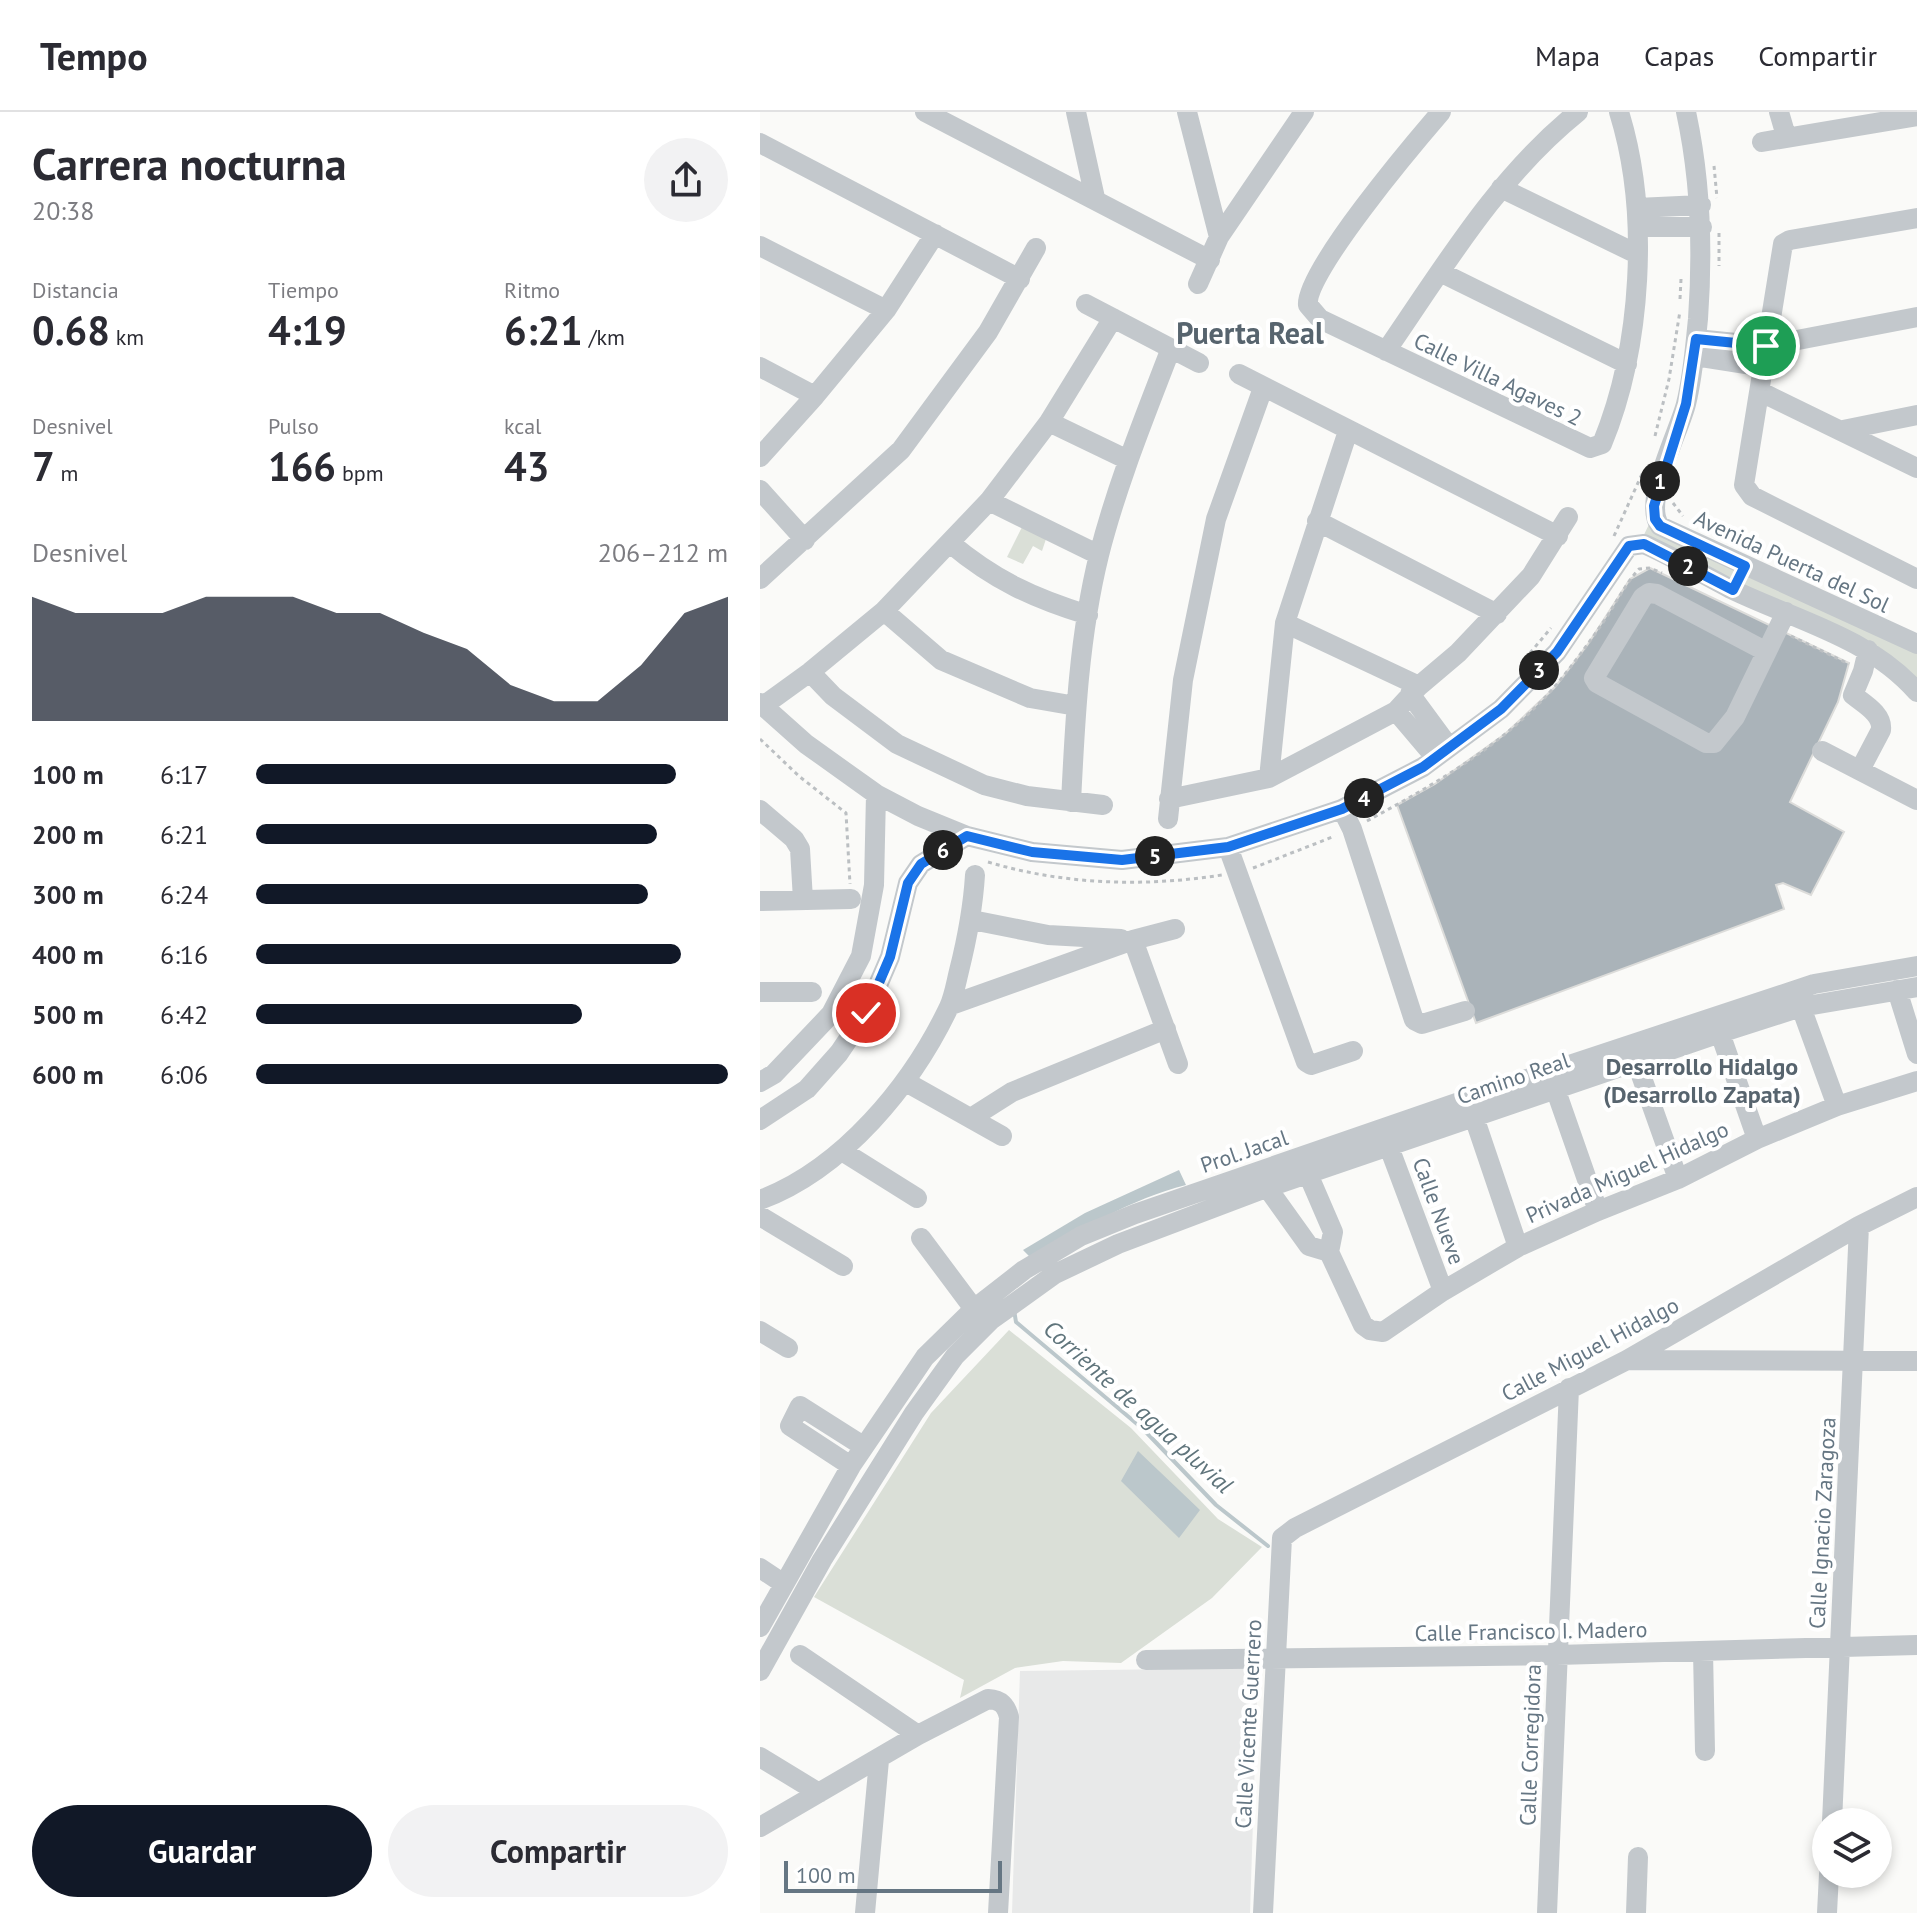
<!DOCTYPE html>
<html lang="es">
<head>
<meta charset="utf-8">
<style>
	body { margin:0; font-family:"PT Sans",sans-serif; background:#f2f2f3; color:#2b2b33; height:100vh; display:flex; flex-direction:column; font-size:30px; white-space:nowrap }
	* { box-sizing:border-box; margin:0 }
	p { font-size:26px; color:#7c7c81 }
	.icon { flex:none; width:44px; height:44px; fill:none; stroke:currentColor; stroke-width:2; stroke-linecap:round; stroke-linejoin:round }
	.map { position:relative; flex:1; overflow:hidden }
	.panel { display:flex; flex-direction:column; background:#fff; width:760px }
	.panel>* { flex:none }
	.fabs { position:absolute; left:1052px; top:1696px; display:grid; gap:16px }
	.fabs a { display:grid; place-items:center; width:80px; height:80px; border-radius:50%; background:#fff; box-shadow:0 4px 12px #0003; font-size:40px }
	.scale { position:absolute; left:24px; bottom:20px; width:218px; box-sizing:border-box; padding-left:8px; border:4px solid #657683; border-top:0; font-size:22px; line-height:28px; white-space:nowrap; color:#657683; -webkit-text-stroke:6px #fff; paint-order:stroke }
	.pin { position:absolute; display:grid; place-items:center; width:68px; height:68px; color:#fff; margin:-34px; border:4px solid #fff; border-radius:50%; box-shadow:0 2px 8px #0007 }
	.km { position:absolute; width:40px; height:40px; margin:-20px; border-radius:50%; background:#222; color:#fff; font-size:22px; line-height:40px; text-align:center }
	.round { display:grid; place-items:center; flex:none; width:84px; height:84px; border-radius:42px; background:#f2f2f3 }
	.headline { display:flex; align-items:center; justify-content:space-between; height:136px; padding:0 32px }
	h1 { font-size:44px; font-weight:700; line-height:60px }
	.figures { display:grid; grid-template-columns:repeat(3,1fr); gap:12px; height:136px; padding:8px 32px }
	.figures div { display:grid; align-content:center }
	.figures b { font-size:40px; font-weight:700 }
	.figures small { font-size:22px; font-weight:400 }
	.figures p { font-size:22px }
	.chart { height:224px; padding:16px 32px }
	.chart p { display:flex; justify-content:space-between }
	.chart svg { width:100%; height:144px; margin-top:8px; fill:#111827; opacity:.7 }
	.action { display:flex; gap:16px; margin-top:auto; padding:16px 32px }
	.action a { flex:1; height:92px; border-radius:48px; background:#111827; color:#fff; font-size:32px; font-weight:700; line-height:92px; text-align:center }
	.action a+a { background:#f2f2f3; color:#2b2b33 }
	ul { padding:0 32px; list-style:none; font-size:26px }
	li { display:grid; grid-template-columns:128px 96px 1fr; align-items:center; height:60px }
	li i { height:20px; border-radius:10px; background:#111827 }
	header { display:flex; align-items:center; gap:48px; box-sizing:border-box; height:112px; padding:0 40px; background:#fff; border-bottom:2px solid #e1e1e2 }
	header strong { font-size:38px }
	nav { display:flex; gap:44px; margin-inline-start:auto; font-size:28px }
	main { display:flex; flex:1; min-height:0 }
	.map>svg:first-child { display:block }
	.built { fill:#e8e9e9 }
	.green { fill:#dadfd7 }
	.water { fill:#bbc7cb }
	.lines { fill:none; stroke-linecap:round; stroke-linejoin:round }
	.stream { stroke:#bbc7cb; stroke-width:4 }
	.building { fill:#aab3b9; stroke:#dcdcda; stroke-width:2 }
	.path { stroke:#bbbfc2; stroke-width:3; stroke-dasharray:4 4; stroke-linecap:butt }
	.minor { stroke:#c3c8cc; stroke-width:20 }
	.route-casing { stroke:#fff; stroke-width:16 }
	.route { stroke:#1a73e8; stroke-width:10 }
	.labels { text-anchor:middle; stroke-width:8; stroke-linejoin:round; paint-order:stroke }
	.street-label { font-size:22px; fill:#657683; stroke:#fff }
	.neighbourhood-label { font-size:24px; font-weight:bold; fill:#57646e; stroke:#fff }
	.water-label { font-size:24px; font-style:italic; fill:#60757c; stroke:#fff }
	.district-label { font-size:30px; font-weight:bold; fill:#57646e; stroke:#fff }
</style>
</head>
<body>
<header>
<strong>Tempo</strong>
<nav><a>Mapa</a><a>Capas</a><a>Compartir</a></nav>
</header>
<main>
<section class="panel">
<div class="headline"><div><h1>Carrera nocturna</h1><p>20:38</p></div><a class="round"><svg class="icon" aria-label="share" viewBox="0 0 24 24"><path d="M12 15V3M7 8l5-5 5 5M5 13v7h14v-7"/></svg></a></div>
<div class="figures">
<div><p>Distancia</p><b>0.68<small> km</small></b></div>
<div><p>Tiempo</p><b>4:19</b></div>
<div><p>Ritmo</p><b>6:21<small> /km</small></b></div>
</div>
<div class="figures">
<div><p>Desnivel</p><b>7<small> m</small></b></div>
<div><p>Pulso</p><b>166<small> bpm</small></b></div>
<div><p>kcal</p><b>43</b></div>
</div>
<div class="chart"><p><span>Desnivel</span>206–212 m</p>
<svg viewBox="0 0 160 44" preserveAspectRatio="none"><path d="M0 44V6L10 11L20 11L30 11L40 6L50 6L60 6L70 11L80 11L90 17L100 22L110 33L120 38L130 38L140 27L150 11L160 6V44z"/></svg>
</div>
<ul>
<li><b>100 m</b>6:17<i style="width:89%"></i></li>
<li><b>200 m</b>6:21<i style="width:85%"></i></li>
<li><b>300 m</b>6:24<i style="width:83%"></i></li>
<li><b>400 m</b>6:16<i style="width:90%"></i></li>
<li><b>500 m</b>6:42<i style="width:69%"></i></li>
<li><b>600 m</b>6:06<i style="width:100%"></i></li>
</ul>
<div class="action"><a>Guardar</a><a>Compartir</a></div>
</section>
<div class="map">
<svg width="1157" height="1801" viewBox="0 0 1157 1801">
	<rect width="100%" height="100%" fill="#fafaf8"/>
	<!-- built -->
	<path class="built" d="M498 1556 490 1801H252L260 1559Z"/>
	<!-- green -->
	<path class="green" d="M894 402 1157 532V580L1140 561 880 431Z
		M262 415 286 427 282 439 273 434 263 452 247 445Z
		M249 1218 371 1316 458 1407 502 1435 452 1486 361 1551 303 1549 255 1556 200 1586 204 1568 54 1485 171 1301Z"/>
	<!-- water -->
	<path class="water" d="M419 1058 426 1073C371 1087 320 1118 270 1145L263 1138 325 1101Z
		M378 1339 440 1398 419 1426 361 1369Z"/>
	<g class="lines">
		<!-- stream -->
		<path class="stream" d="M254 1198 256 1210 383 1317 456 1393 508 1434"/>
	</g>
	<!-- building -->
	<path class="building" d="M890 456 1089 551 1078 590 1030 690 1084 720 1051 783 1023 771 1016 773 1024 797 716 911 637 693 675 672 745 622 795 575 828 532 870 467Z"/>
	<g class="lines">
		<!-- path -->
		<path class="path" d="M954 54 957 86
			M959 121V154
			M920 187 921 167
			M895 324 909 267 920 199
			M913 391 923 404
			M854 424 882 362
			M1031 524 1089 552
			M770 541 791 516
			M0 627 40 665 86 701 90 772
			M607 709C675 672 746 632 797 572 815 550 832 527 848 503 858 487 867 470 879 457L890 456 902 461
			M228 750C305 773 384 775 462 763
			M493 756 575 724"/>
		<!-- minor -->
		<path class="minor" d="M165 0 450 148
			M316 0 335 86
			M427 0 459 125
			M681 0C656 29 544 161 548 193L560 207 830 336 842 332C882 235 890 100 859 0
			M926 0C941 69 943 137 938 207 935 235 933 264 926 292 919 320 882 390 900 414L1157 532
			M1019 0 1026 24
			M1002 30 1157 4
			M0 31 260 167
			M741 76 877 142
			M877 96 941 93
			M1157 106 1030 128 1023 132 984 373 992 384 1157 467
			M878 115H942
			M0 134 126 198
			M680 160 867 252
			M438 172 459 125 544 0
			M326 192 439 251
			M936 227 1006 234 1157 205
			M626 239C684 155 737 65 818 0
			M935 244 1005 255
			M0 255 55 284
			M479 262 798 424
			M1001 280 1157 356
			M289 310 368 348
			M1083 318 1157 303
			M0 345 55 284 126 198 175 122
			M0 378 45 428
			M229 389 339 443
			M557 409 737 502
			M190 431C234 468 273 486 328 503
			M0 467 141 338 228 220 276 136
			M124 499 181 548 270 586 316 594
			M525 511 659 574
			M1005 539 897 482 889 481 883 485 834 566 837 571 946 631H954L975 605 1026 500
			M50 560 73 584 137 632 224 673 267 684 343 693
			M650 582 689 635
			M0 591 46 632 116 682 158 704 207 724 272 740 362 748 468 735 582 697 663 655 741 597 797 540 869 434 884 432C914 445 942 462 971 477 1035 508 1109 525 1157 580
			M3 594 50 560 124 499 229 389 289 310 353 206
			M636 599 675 645
			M1062 639 1157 688
			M1100 658 1121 618C1123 602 1104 592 1093 583L1103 559 1108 538
			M509 666 525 511 588 319
			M409 687 509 666 636 599 659 574 698 541 771 464 808 405
			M311 690C315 608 319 524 339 443 357 372 385 304 411 236
			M582 697 592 717 654 908 662 912 705 899
			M0 698 34 727 40 737 43 788
			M408 707 423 568 456 407 503 276
			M468 735 546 950 551 953 593 939
			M0 789 91 787
			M212 808 288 823 361 827
			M373 828 418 952
			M1137 878 1157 942
			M0 880H52
			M191 893 373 828 415 817
			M1041 895 1077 994
			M960 921 997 1027
			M876 949 918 1067
			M0 970 14 962 71 902 101 844 114 773 116 682
			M146 970 242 1024
			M795 976 838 1099
			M714 1005 758 1135
			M211 1006 252 980 406 917
			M0 1008 47 977 79 941 106 901 130 845 148 771 161 752 207 724
			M629 1035 683 1179
			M82 1039 157 1086
			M548 1062 573 1120 569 1140 603 1213 610 1218 623 1220 683 1179 758 1135 838 1099 918 1067 997 1027 1077 994 1157 969
			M501 1067 549 1134 569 1140
			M0 1088C83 1057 152 973 189 895 194 884 196 871 199 859 207 827 213 796 215 763
			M0 1104 83 1154
			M161 1126 214 1197
			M0 1219 28 1236
			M869 1248 1157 1249
			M91 1354 30 1314 40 1294 103 1334
			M0 1456 24 1472
			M0 1515 91 1354 165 1245 214 1197 264 1158 321 1124 375 1102 743 975 1054 872 1157 854
			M943 1539 945 1639
			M40 1543 158 1623
			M386 1548 797 1543 1157 1533
			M0 1559 62 1448 154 1301 195 1244 231 1208 295 1162 358 1132 506 1076 960 921 1041 895 1157 875
			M0 1645 59 1681
			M1072 1710 1099 1114
			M0 1715 158 1623 228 1587C241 1588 246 1593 249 1605L238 1801
			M105 1801 119 1648
			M503 1801 522 1426 535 1416 867 1248 1099 1114 1157 1085
			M787 1801 809 1276
			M876 1801 878 1745
			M1067 1801 1069 1762"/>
	</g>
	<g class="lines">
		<!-- route casing -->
		<g class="route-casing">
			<path id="route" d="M106 901 130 845 148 771 161 752 207 724 272 740 362 748 468 735 582 697 663 655 741 597 797 540 869 434 884 432 973 478 985 454 900 414 895 407 894 394 926 292 936 227 1006 234"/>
		</g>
		<!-- route -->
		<use href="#route" class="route"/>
	</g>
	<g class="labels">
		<!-- street labels -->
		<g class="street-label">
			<text transform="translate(738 267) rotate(26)" y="8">Calle Villa Agaves 2</text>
			<text transform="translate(1032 449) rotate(25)" y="8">Avenida Puerta del Sol</text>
			<text transform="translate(753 966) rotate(-19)" y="8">Camino Real</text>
			<text transform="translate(484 1039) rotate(-19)" y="8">Prol. Jacal</text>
			<text transform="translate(867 1060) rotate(-24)" y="8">Privada Miguel Hidalgo</text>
			<text transform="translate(679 1099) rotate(70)" y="8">Calle Nueve</text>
			<text transform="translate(830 1237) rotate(-28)" y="8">Calle Miguel Hidalgo</text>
			<text transform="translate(1062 1411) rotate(-87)" y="8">Calle Ignacio Zaragoza</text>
			<text transform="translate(771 1519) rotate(-1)" y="8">Calle Francisco I. Madero</text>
			<text transform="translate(488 1612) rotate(-87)" y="8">Calle Vicente Guerrero</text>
			<text transform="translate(770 1633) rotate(-88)" y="8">Calle Corregidora</text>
		</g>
		<!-- neighbourhood labels -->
		<g class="neighbourhood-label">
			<text x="942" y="963">Desarrollo Hidalgo<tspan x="942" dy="28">(Desarrollo Zapata)</tspan></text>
		</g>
		<!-- water labels -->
		<g class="water-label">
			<text transform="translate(378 1295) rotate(42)" y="8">Corriente de agua pluvial</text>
		</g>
		<!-- district labels -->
		<g class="district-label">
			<text x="490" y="232">Puerta Real</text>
		</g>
	</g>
</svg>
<div class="fabs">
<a><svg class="icon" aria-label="layers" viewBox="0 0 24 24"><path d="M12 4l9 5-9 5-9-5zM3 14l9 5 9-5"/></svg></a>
</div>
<div class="scale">100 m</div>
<div class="pin" style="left:1006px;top:234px;background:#1e9e55"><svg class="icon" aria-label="arrive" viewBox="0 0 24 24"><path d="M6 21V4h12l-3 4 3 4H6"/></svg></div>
<div class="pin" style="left:106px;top:901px;background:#d93025"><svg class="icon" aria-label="check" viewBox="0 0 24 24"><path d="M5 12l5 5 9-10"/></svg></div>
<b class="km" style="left:900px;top:369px">1</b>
<b class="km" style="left:928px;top:454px">2</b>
<b class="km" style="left:779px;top:558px">3</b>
<b class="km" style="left:604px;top:686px">4</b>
<b class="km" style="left:395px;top:744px">5</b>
<b class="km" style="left:183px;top:738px">6</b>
</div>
</main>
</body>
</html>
